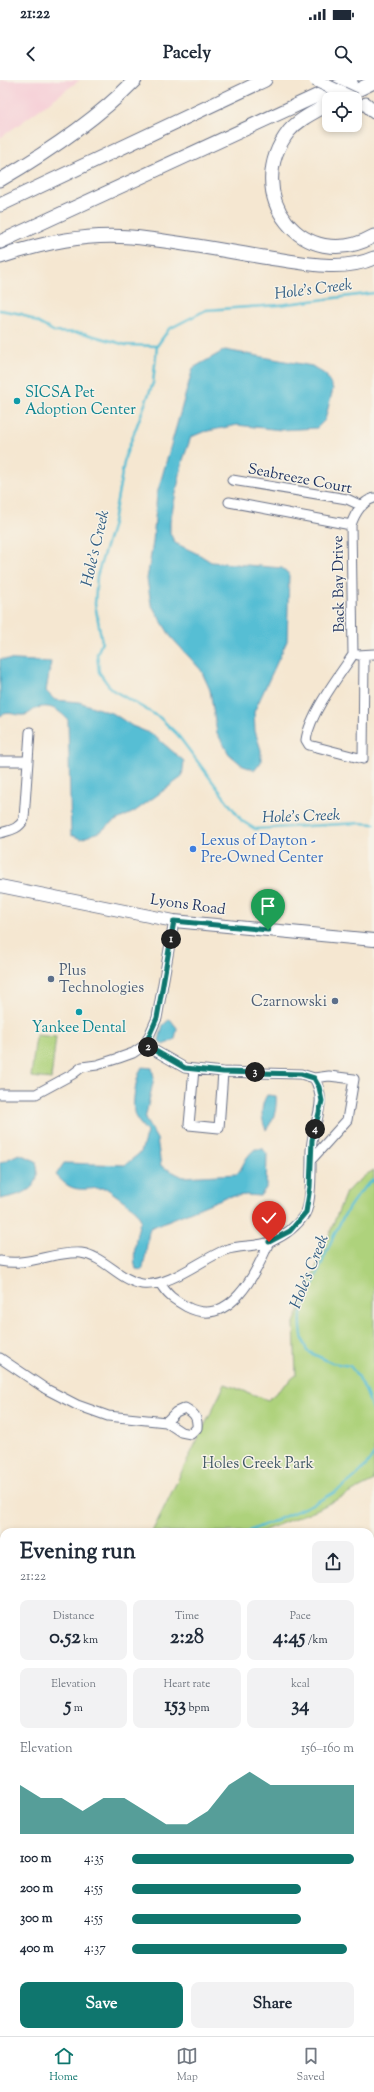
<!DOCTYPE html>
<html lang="en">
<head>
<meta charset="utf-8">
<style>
	body { margin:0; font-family:"Sorts Mill Goudy",serif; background:#f2f2f3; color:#1f2937; height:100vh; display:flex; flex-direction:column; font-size:15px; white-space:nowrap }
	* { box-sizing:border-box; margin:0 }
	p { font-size:13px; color:#747a83 }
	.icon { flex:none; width:22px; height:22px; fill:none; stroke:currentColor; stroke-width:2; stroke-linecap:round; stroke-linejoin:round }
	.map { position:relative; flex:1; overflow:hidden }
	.sheet { position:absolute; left:0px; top:1448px; width:374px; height:508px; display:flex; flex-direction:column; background:#fff; border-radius:12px 12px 0 0; box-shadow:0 2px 6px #0003 }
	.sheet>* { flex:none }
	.tools { position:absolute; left:322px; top:12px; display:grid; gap:8px }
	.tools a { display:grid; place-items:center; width:40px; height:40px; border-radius:8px; background:#fff; box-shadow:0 2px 6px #0003; font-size:20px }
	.pin { position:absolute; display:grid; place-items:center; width:34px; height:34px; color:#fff; margin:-41px -17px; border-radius:50% 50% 50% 0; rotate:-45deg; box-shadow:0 0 4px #0007 }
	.pin .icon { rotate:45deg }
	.km { position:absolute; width:20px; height:20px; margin:-10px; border-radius:50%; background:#222; color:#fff; font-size:11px; line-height:20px; text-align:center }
	.round { display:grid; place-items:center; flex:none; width:42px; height:42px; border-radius:8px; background:#f2f2f3 }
	.summary { display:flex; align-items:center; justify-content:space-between; height:68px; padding:0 20px }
	h1 { font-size:22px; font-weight:700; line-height:30px }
	.metrics { display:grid; grid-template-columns:repeat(3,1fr); gap:6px; height:68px; padding:4px 20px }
	.metrics div { display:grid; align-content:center; border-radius:8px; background:#f2f2f3; text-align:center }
	.metrics b { font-size:20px; font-weight:700 }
	.metrics small { font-size:11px; font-weight:400 }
	.metrics p { font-size:11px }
	.chart { height:112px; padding:8px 20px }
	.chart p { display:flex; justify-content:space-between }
	.chart svg { width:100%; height:72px; margin-top:4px; fill:#0f766e; opacity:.7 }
	.primary-button { display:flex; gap:8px; margin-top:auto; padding:8px 20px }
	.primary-button a { flex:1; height:46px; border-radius:8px; background:#0f766e; color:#fff; font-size:16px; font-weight:700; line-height:46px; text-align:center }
	.primary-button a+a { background:#f2f2f3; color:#1f2937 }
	ul { padding:0 20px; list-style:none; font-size:13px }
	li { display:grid; grid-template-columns:64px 48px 1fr; align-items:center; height:30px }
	li i { height:10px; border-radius:5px; background:#0f766e }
	.status { display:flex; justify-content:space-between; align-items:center; height:28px; padding:0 20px; background:#fff; direction:ltr }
	.status svg { height:11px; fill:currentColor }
	header { display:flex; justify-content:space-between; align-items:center; height:52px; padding:0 20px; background:#fff; font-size:18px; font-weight:700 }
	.menu { display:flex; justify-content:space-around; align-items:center; height:56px; border-top:1px solid #e0e1e3; background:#fff; font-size:11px; color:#747a83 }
	.menu a { display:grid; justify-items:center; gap:2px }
	.menu .on { color:#0f766e }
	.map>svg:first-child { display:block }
	.built { fill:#f6cfd7 }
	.green { fill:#aed27b; stroke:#64806c }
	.water { fill:#57bed4; stroke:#397699 }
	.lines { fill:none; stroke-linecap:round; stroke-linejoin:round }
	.stream { stroke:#57bed4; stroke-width:2.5 }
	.minor-casing { stroke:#676f86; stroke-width:11 }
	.major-casing { stroke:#676f86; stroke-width:14 }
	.highway-casing { stroke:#676f86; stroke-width:15 }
	.minor { stroke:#fff; stroke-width:9 }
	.major { stroke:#fff; stroke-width:12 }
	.highway { stroke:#fff; stroke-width:13 }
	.major-bridge-casing { stroke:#676f86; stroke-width:14; stroke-linecap:butt }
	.major-bridge { stroke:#fff; stroke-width:12 }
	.route-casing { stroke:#fff; stroke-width:8 }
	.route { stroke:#0f766e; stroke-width:5 }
	.culture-dot { fill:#0f9aa8; stroke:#f7f3e8; stroke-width:1.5 }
	.shop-dot { fill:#3f7fe0; stroke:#f7f3e8; stroke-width:1.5 }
	.service-dot { fill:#5c6f8a; stroke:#f7f3e8; stroke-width:1.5 }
	.labels { text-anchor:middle; stroke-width:3; stroke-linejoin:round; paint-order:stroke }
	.culture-label { font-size:15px; fill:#0d838f; stroke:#f7f3e8; text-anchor:start }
	.street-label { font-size:15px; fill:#1b2f5e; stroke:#f7f3e8 }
	.shop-label { font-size:15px; fill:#366cbe; stroke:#f7f3e8; text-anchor:start }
	.service-label { font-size:15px; fill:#4e5e75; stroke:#f7f3e8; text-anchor:start }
	.park-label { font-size:15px; fill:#405865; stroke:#f7f3e8 }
	.water-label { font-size:16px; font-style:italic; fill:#2d5a81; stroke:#f7f3e8 }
</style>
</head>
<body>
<div class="status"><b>21:22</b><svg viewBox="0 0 49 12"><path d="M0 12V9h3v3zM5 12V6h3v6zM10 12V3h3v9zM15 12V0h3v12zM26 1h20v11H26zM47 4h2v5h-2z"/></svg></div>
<header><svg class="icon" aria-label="back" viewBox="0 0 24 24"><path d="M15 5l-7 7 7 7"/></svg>Pacely<svg class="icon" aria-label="search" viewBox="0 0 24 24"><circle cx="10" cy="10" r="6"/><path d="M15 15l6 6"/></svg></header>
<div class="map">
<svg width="374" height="1956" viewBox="0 0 374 1956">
	<rect width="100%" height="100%" fill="#f7f3e8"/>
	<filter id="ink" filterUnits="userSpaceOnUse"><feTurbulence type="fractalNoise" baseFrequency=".025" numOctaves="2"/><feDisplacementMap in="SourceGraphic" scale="8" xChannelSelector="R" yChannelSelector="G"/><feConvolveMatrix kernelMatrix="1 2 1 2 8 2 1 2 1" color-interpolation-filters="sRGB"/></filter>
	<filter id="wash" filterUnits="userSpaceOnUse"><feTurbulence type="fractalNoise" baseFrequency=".012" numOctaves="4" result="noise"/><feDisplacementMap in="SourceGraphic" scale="16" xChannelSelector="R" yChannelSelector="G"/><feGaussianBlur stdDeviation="0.9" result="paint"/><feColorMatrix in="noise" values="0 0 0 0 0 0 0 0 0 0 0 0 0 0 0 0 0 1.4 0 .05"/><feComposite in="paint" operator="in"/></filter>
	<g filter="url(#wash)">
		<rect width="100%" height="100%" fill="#f5e7d1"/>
		<!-- built -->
		<path class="built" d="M0 0H80L0 58Z"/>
		<!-- green -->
		<path class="green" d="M36 955 56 957 51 999 31 997Z
			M374 1090V1401L318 1429 260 1452H152L225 1304 268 1320 296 1295 294 1243 346 1112 367 1094Z
			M240 1952H296V1956H242Z"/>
		<!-- water -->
		<path class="water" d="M225 270 312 286 326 295 333 309 325 340 317 348 281 350 237 345 203 352 191 357 183 380 170 442V453L175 463 200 475 211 482 282 488 289 494 287 561 254 632 255 651 261 670V682L255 690 243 686 229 674 217 653 210 610 201 590 171 557 151 524 147 499 153 462 157 414 193 288Z
			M0 579 51 582 46 611 55 620 79 622 114 634 132 646 152 654 184 681 182 697 134 732 113 742 101 751 81 759 71 755 68 640C59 630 49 623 35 629 32 631 28 635 24 635 15 636 9 630 0 636Z
			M170 939 177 948 175 959 164 965 159 961 163 945Z
			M142 987 152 988 154 998 145 1039 157 1059 161 1086 183 1097 237 1094C245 1084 244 1078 255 1069H263L267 1074 266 1108 260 1116 246 1115 226 1117 150 1148C146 1162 147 1176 142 1190L136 1189C132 1178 136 1151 141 1140L135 1129 106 1108C82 1108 74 1115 56 1095L64 1083 125 1085 141 1072 147 1052C143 1047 138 1042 135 1036 131 1026 136 996 142 987Z
			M267 1015 276 1016C277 1030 274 1039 266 1050 261 1039 260 1026 267 1015Z
			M19 1074 36 1081C43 1111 23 1114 0 1119V1083Z
			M0 1616H4V1681L0 1682Z"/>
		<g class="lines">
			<!-- stream -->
			<path class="stream" d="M374 213 279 225 206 230 169 249 157 266 153 303 125 377 112 447 97 496 95 524 102 562 97 574 99 592 111 609 159 637 177 654 242 741 255 749 360 743 374 744
				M0 230 22 234 55 252 83 253 126 265 157 266
				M374 1100C346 1117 325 1176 312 1207 309 1215 302 1226 301 1235 300 1248 302 1260 307 1271L332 1283 350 1286C363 1301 369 1318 374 1337
				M247 1452C290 1433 350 1416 374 1374
				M256 1952 258 1956
				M314 1952 323 1956"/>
		</g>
	</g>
	<g filter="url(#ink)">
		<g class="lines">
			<!-- minor casing -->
			<g class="minor-casing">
				<path id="minor" d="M232 400 347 419 362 426
					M229 422 351 445
					M353 575C337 598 310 634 306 660L309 665 363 679 364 575
					M353 575 351 445C355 433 361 422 374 418
					M358 575 374 574
					M0 681H28
					M0 753C11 750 19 749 24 739L30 652
					M194 989 189 1045 219 1048 223 992
					M0 1014H36L73 994 82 987 97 985 119 978 133 973 145 965 157 938 174 841
					M311 1080 347 1040 354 999 329 996 314 998
					M0 1181C28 1187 53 1171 81 1173 104 1176 119 1200 142 1204 168 1208 202 1179 225 1170 239 1165 256 1167 270 1162 284 1156 297 1146 305 1134 312 1123 311 1085 311 1071 312 1044 329 1023 314 998L301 994 223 992 185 988 145 965
					M160 1203C168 1216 173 1219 187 1227 229 1249 256 1194 269 1162
					M0 1278 46 1309 77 1325 108 1336 166 1342 181 1352 191 1354 197 1348C198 1337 194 1333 185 1328L176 1332 166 1342
					M370 1482 374 1481
					M0 1535 4 1536
					M370 1562 374 1564
					M0 1582 4 1583
					M0 1705H4
					M0 1754H4
					M112 1952 113 1956"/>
			</g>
			<!-- major casing -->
			<g class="major-casing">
				<path id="major" d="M0 806 174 841 374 860"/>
			</g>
			<!-- highway casing -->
			<g class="highway-casing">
				<path id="highway" d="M339 19 374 2
					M329 24C315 32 299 39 289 51 240 114 303 196 374 156
					M366 24 374 32
					M0 100C48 72 96 40 135 0
					M0 125 265 0
					M0 162 351 0
					M0 177C43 163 85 153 131 157 175 161 219 170 263 177 299 182 340 193 374 178"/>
			</g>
			<!-- minor -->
			<use href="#minor" class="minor"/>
			<!-- major -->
			<use href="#major" class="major"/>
			<!-- highway -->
			<use href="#highway" class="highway"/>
			<!-- major-bridge casing -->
			<g class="major-bridge-casing">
				<path id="major-bridge" d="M315 0 355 19"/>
			</g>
			<!-- major-bridge -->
			<use href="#major-bridge" class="major-bridge"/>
		</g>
	</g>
	<g class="lines" filter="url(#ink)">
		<!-- route casing -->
		<g class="route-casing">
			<path id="route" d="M268 850 174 841 157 938 145 965 185 988 223 992 301 994 314 998 319 1007 322 1021 312 1060 310 1107 306 1132 290 1151 269 1162"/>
		</g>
		<!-- route -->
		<use href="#route" class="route"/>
	</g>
	<!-- markers -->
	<g class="culture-dot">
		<circle cx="17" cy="321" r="4"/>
		<circle cx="79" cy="932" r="4"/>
	</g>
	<circle class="shop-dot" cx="193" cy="769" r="4"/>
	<g class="service-dot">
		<circle cx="51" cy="899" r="4"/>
		<circle cx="335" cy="921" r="4"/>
	</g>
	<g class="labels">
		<!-- culture labels -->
		<g class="culture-label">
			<text x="25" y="317">SICSA Pet<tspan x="25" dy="17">Adoption Center</tspan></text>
			<text x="79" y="952" text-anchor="middle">Yankee Dental</text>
		</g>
		<!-- street labels -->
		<g class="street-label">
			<text transform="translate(300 398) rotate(11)" y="5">Seabreeze Court</text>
			<text transform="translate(338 504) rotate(-91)" y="5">Back Bay Drive</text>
			<text transform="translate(188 824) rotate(8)" y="5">Lyons Road</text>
		</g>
		<!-- shop labels -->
		<g class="shop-label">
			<text x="201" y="765">Lexus of Dayton -<tspan x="201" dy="17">Pre-Owned Center</tspan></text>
		</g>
		<!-- service labels -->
		<g class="service-label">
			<text x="59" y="895">Plus<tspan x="59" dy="17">Technologies</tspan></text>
			<text x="327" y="926" text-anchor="end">Czarnowski</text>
		</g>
		<!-- park labels -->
		<g class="park-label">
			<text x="258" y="1388">Holes Creek Park</text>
		</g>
		<!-- water labels -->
		<g class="water-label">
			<text transform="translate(313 208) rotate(-7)" y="6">Hole's Creek</text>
			<text transform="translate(94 468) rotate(-77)" y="6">Hole's Creek</text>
			<text transform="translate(301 735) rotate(-2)" y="6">Hole's Creek</text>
			<text transform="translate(308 1191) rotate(-68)" y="6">Hole's Creek</text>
		</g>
	</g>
</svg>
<div class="tools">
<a><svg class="icon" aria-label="locate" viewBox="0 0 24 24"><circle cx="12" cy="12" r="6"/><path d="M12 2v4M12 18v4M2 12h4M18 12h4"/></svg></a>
</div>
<div class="pin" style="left:268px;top:850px;background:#1e9e55"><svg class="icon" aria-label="arrive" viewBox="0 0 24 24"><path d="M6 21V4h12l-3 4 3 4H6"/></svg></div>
<div class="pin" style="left:269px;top:1162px;background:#d93025"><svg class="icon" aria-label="check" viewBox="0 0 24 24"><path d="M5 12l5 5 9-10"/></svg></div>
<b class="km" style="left:171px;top:859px">1</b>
<b class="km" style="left:148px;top:967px">2</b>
<b class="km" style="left:255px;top:992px">3</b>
<b class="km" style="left:315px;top:1049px">4</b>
<section class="sheet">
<div class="summary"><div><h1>Evening run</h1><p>21:22</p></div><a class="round"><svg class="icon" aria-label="share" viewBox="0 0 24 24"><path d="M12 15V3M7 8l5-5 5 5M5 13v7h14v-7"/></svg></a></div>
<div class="metrics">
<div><p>Distance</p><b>0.52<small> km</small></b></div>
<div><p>Time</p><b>2:28</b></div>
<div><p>Pace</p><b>4:45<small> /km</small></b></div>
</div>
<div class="metrics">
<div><p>Elevation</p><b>5<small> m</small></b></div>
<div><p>Heart rate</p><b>153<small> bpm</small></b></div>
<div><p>kcal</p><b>34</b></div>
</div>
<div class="chart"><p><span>Elevation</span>156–160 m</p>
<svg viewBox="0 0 160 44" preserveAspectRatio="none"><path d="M0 44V14L10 22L20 22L30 30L40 22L50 22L60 30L70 38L80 38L90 30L100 14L110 6L120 14L130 14L140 14L150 14L160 14V44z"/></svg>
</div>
<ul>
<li><b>100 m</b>4:35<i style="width:100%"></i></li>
<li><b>200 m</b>4:55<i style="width:76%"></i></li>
<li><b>300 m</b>4:55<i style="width:76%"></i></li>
<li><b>400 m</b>4:37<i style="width:97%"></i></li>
</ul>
<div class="primary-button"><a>Save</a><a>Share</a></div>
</section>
</div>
<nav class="menu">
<a class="on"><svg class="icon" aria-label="home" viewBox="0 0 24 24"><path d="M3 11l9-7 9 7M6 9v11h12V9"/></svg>Home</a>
<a><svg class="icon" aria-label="map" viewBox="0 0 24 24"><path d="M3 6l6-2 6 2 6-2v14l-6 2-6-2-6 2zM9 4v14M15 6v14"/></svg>Map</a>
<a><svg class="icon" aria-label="saved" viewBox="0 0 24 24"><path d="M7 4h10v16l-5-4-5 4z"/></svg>Saved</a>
</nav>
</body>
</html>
